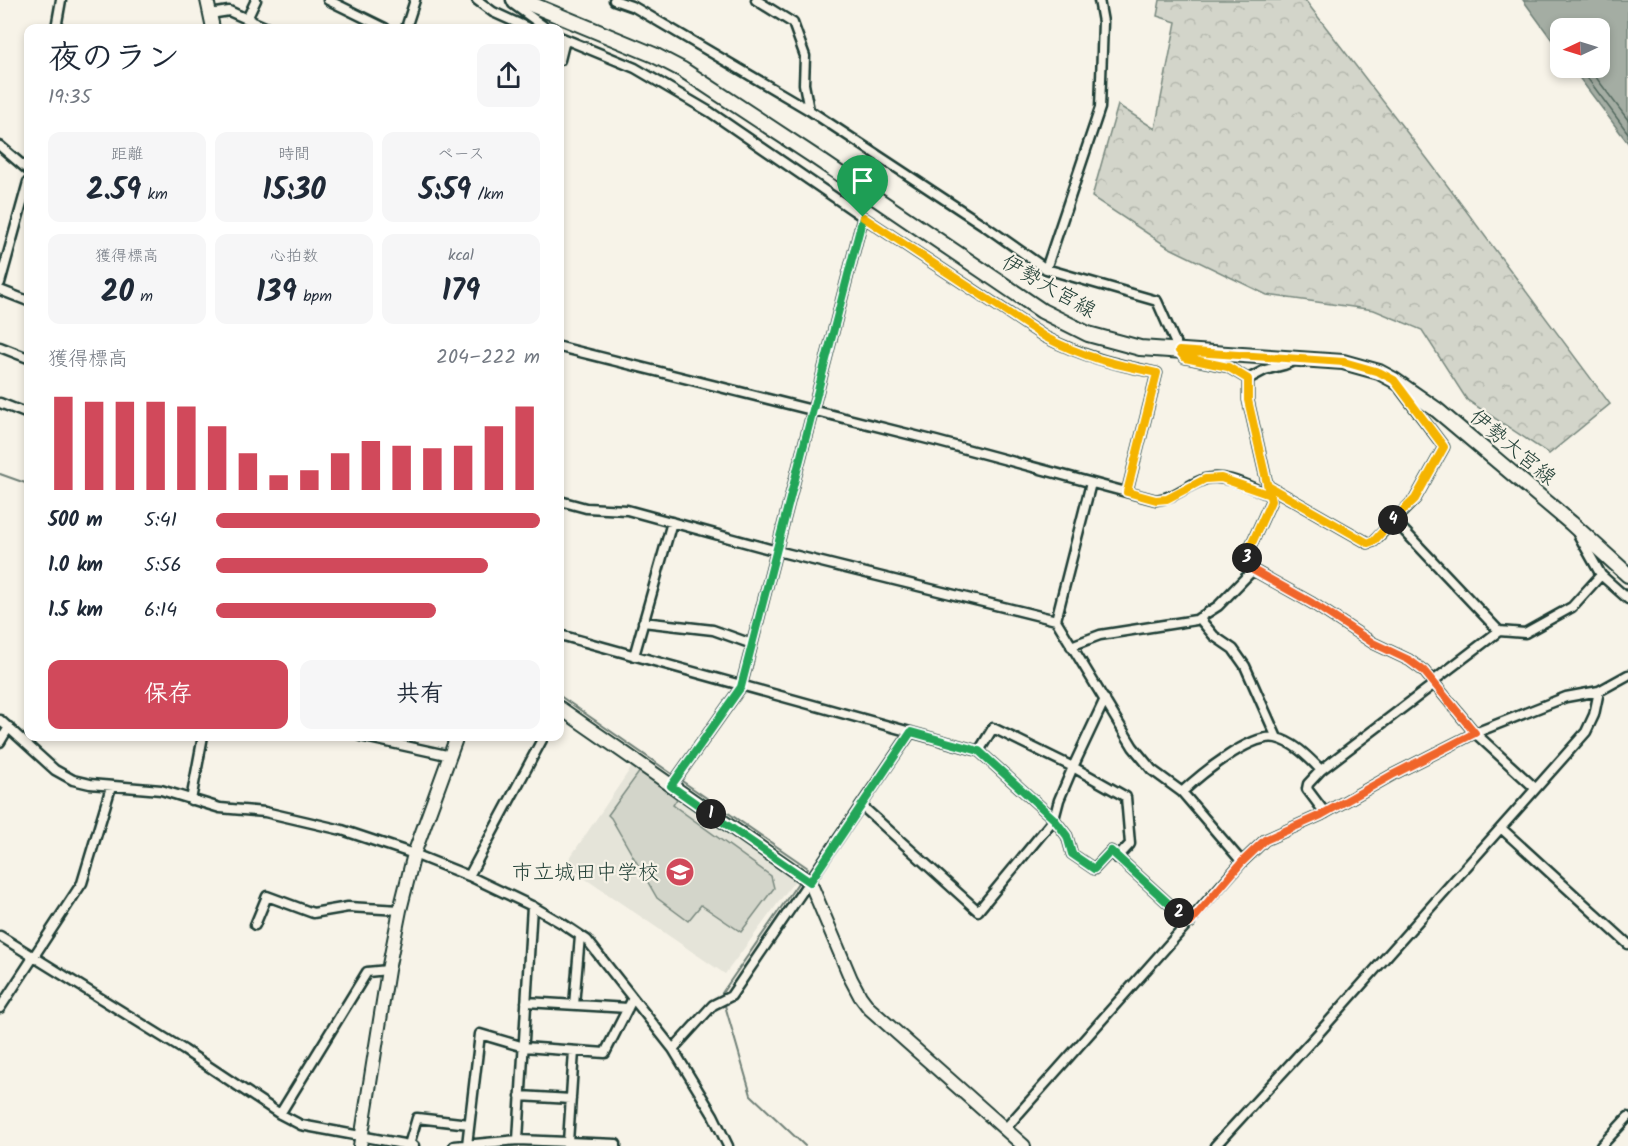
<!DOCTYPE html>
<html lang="ja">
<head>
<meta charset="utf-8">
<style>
	body { margin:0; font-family:Kalam,"Klee One",sans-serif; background:#f6f6f7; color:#1f2937; height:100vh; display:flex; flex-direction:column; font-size:22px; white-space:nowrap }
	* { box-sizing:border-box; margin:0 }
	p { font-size:20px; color:#747a83 }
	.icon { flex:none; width:33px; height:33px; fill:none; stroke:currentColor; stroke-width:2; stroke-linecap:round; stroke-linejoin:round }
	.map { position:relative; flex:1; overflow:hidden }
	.sheet { position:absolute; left:24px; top:24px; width:540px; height:717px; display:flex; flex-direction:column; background:#fff; border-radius:12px; box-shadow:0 3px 9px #0003 }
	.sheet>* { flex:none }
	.needle { width:39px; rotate:266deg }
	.controls { position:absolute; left:1550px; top:18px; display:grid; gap:12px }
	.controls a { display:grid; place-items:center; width:60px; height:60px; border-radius:12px; background:#fff; box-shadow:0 3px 9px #0003; font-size:30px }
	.pin { position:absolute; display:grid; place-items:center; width:51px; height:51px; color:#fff; margin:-62px -26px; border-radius:50% 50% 50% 0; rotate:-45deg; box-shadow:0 0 6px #0007 }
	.pin .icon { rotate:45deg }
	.km { position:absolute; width:30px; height:30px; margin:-15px; border-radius:50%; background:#222; color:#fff; font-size:16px; line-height:30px; text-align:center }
	.round { display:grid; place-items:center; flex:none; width:63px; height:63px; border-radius:12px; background:#f6f6f7 }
	.overview { display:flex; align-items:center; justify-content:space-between; height:102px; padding:0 24px }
	h1 { font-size:33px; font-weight:700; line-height:45px }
	.figures { display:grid; grid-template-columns:repeat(3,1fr); gap:9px; height:102px; padding:6px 24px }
	.figures div { display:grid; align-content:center; border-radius:12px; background:#f6f6f7; text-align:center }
	.figures b { font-size:30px; font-weight:700 }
	.figures small { font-size:16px; font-weight:400 }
	.figures p { font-size:16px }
	.chart { height:168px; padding:12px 24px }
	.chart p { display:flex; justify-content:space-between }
	.chart svg { width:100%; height:108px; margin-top:6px; stroke:#d1495b; stroke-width:6 }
	.primary-button { display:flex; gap:12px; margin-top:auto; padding:12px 24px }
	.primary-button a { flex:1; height:69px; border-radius:12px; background:#d1495b; color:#fff; font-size:24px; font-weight:700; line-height:69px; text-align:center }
	.primary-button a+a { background:#f6f6f7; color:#1f2937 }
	ul { padding:0 24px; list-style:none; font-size:20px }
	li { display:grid; grid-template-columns:96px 72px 1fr; align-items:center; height:45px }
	li i { height:15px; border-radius:8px; background:#d1495b }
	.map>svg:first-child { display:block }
	.built { fill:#e5e4d9 }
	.forest { fill:url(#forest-crowns); stroke:#79897f; stroke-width:1.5 }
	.pitch { fill:#d3d5ca; stroke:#79897f; stroke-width:1.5 }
	.water { fill:#a4ada3; stroke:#6f8077; stroke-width:1.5 }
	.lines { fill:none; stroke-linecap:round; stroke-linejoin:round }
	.shore { stroke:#546a60; stroke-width:1.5 }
	.stream { stroke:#6f8077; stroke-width:2 }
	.street-casing { stroke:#1f3d34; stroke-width:13 }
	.secondary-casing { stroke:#1f3d34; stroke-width:16 }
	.primary-casing { stroke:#1f3d34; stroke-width:18 }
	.street { stroke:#f7f3e8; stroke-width:8 }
	.secondary { stroke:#f7f3e8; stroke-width:12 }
	.primary { stroke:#f7f3e8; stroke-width:14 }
	.split-1-casing { stroke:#fff; stroke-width:12 }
	.split-2-casing { stroke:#fff; stroke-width:12 }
	.split-3-casing { stroke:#fff; stroke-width:12 }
	.split-4-casing { stroke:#fff; stroke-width:12 }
	.split-5-casing { stroke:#fff; stroke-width:12 }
	.split-1 { stroke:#22a559; stroke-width:8 }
	.split-2 { stroke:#22a559; stroke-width:8 }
	.split-3 { stroke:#f0652b; stroke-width:8 }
	.split-4 { stroke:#f5b400; stroke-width:8 }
	.split-5 { stroke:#f5b400; stroke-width:8 }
	.labels { text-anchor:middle; stroke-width:4.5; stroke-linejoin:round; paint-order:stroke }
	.street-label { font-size:21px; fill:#1f3d34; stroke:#f7f3e8 }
	.poi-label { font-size:21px; fill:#1f3d34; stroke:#f7f3e8; text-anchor:end }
</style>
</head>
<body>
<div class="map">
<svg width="1628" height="1146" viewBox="0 0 1628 1146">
	<defs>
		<pattern id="forest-crowns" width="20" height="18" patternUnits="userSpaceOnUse" patternTransform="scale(1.5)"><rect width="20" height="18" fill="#d3d5ca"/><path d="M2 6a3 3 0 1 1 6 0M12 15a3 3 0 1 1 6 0" fill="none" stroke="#b5b8ae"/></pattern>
	</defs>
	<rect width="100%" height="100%" fill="#f7f3e8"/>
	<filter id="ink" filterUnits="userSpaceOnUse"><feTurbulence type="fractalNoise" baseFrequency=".0167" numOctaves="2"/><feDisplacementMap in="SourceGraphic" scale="12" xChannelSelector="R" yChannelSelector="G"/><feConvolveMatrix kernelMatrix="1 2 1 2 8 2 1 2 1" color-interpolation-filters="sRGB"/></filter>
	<g filter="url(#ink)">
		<!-- built -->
		<path class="built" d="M633 765 796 879 725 974 565 865Z"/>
		<!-- forest -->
		<path class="forest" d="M1160 0H1305L1429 161 1610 404 1549 454 1467 400 1422 330 1374 310 1267 295 1168 247 1092 197 1118 105 1155 129 1176 22 1157 16Z"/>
		<!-- pitch -->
		<path class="pitch" d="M640 771 677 799 673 805 771 876 774 888 741 932 701 905 688 921 657 898 611 818 608 815Z"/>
		<!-- water -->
		<path class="water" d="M1523 0H1628V143L1572 68H1599V28H1560V51Z"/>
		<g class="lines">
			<!-- shore -->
			<path class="shore" d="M1580 68 1628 133
				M1589 68 1628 120"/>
			<!-- stream -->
			<path class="stream" d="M0 474 28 484
				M560 696 675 776
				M679 779 808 868 805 873
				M722 997V993L800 880
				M724 1002 751 1095 805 1146"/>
			<!-- street casing -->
			<g class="street-casing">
				<path id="street" d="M328 0 385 28
					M477 0 493 12 528 28
					M511 0 513 4 546 28
					M614 0 634 7 809 110 985 226 1046 269 1157 301 1179 351 1185 358 1228 367 1248 379
					M756 0 793 23 805 56 804 84 809 110
					M210 14 229 11 267 28
					M247 19 256 0
					M56 28 61 0
					M406 28 415 0
					M560 37 635 68 710 112 863 217 1045 337C1084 357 1115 364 1157 373L1127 492
					M560 60 564 44 567 41
					M0 146 28 170
					M1046 269 1100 108 1103 22 1099 0
					M0 283 28 182
					M0 290 28 301
					M0 347 28 358
					M560 347 936 441 1156 500C1175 498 1187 485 1205 479 1225 473 1251 488 1270 495
					M1248 379V400L1271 501 1247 554V562L1253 570 1312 603 1373 643 1409 660 1424 671 1475 733 1535 788
					M1248 379 1265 370 1284 365 1294 361
					M0 403 28 414
					M1091 483 1056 620 1133 747 1152 770 1182 792 1242 862
					M1268 486 1368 543 1374 541 1415 499 1444 447 1401 390
					M560 501 586 508 627 510 777 551 1056 620
					M1394 520 1499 631
					M1578 534 1601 575 1628 599
					M1199 618 1214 636 1233 649 1245 666 1277 738
					M643 622 713 630 752 644
					M560 635 979 751 993 728 1073 767 1126 797 1130 844 1117 858
					M1071 646 1100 635 1196 620 1218 606 1253 570
					M634 656 672 522
					M1432 682 1499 631 1525 633 1572 607 1601 575
					M0 720 55 770 73 780 90 784 161 790 220 808 265 812 342 830 414 854 469 876 532 906 563 924 587 940 673 1049 713 1115 728 1146
					M360 736 451 756
					M0 742 9 727
					M979 751 1054 819 1067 836 1072 854 1094 869 1111 851 1190 923
					M1321 770 1308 784 1307 789 1325 813
					M671 786 741 687 863 217
					M1182 792C1200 775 1251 733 1276 738 1294 742 1308 757 1321 770L1434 684
					M191 800 203 736
					M862 806 978 911 1054 819 1059 800 1073 767 1105 699
					M1501 828 1628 944
					M469 876 544 736
					M255 925 267 896 313 913 348 907 400 910
					M0 936 184 1050 280 1114 301 1125 414 1146
					M526 1002 628 1008
					M574 1005 580 936
					M0 1008 82 883 111 787
					M673 1049 713 1005 731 996 911 732
					M520 1096 571 1099
					M280 1114 367 972 388 970
					M1005 1129 1242 862 1265 840 1321 815 1392 775 1475 733 1566 697 1599 691 1628 675
					M518 1140 616 1144V1146
					M568 1142 574 1051
					M409 1145 417 1118 469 1124
					M467 1145 480 1034 524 1047 605 1053 632 1000
					M454 1146 518 1140 532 906
					M1215 1146 1316 1036 1586 732 1594 715 1599 691
					M1601 1146 1628 1117"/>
			</g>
			<!-- secondary casing -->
			<g class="secondary-casing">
				<path id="secondary" d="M207 0 213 28
					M560 708 810 882 851 979 860 996 869 1008 1024 1146
					M360 1146 388 970 400 910 414 854 457 736"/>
			</g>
			<!-- primary casing -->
			<g class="primary-casing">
				<path id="primary" d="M521 0 654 55 683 70 815 157 1042 311 1088 334 1140 348 1343 362 1379 372 1394 380 1437 410 1571 523 1628 575"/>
			</g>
			<!-- street -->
			<use href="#street" class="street"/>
			<!-- secondary -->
			<use href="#secondary" class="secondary"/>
			<!-- primary -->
			<use href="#primary" class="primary"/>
		</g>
	</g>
	<g class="lines" filter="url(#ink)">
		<!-- split-1 casing -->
		<g class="split-1-casing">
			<path id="split-1" d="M711 814 671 786 741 687 863 217"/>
		</g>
		<!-- split-2 casing -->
		<g class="split-2-casing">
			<path id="split-2" d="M711 814 810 882 911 732 979 751 1054 819 1067 836 1072 854 1094 869 1111 851 1179 913"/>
		</g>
		<!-- split-3 casing -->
		<g class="split-3-casing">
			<path id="split-3" d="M1179 913 1190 923 1242 862 1265 840 1321 815 1392 775 1475 733 1424 671 1409 660 1373 643 1312 603 1253 570 1247 562V558"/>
		</g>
		<!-- split-4 casing -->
		<g class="split-4-casing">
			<path id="split-4" d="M1247 558V554L1271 501 1248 400V379L1228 367 1185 358 1179 351 1344 362 1379 372 1394 380 1444 447 1415 499 1393 520"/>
		</g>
		<!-- split-5 casing -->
		<g class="split-5-casing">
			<path id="split-5" d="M863 217 1045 337C1085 358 1114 364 1157 373L1127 492 1156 500 1167 499 1205 479 1221 478 1270 495 1268 486 1368 543 1374 541 1393 520"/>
		</g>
		<!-- split-1 -->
		<use href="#split-1" class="split-1"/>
		<!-- split-2 -->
		<use href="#split-2" class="split-2"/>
		<!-- split-3 -->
		<use href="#split-3" class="split-3"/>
		<!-- split-4 -->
		<use href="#split-4" class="split-4"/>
		<!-- split-5 -->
		<use href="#split-5" class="split-5"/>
	</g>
	<!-- icons -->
	<defs>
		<g id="school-disc" transform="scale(1.5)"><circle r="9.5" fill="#d1495b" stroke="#f7f3e8"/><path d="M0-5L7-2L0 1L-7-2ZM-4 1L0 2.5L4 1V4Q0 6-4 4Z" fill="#fff"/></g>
	</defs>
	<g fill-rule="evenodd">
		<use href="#school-disc" x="680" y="872"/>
	</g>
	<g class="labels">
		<!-- street labels -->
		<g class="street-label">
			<text transform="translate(1049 286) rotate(30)" y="7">伊勢大宮線</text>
			<text transform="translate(1513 447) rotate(40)" y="7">伊勢大宮線</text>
		</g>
		<!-- poi labels -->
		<g class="poi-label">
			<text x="659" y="879">市立城田中学校</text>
		</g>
	</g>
</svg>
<div class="controls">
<a><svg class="needle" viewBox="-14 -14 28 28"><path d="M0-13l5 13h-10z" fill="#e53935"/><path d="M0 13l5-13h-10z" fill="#747a83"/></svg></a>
</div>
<div class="pin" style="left:863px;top:217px;background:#1e9e55"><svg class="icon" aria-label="arrive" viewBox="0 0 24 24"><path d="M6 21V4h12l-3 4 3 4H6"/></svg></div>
<b class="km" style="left:711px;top:814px">1</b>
<b class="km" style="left:1179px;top:913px">2</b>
<b class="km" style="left:1247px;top:558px">3</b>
<b class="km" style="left:1393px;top:520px">4</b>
<section class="sheet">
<div class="overview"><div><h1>夜のラン</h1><p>19:35</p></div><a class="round"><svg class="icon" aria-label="share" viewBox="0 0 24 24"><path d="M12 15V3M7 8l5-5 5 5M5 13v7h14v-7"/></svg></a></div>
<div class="figures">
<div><p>距離</p><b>2.59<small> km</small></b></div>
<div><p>時間</p><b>15:30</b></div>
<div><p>ペース</p><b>5:59<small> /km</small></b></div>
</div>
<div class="figures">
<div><p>獲得標高</p><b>20<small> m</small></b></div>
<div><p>心拍数</p><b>139<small> bpm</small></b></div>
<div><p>kcal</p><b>179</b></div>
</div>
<div class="chart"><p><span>獲得標高</span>204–222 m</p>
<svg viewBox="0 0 160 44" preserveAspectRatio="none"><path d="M5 44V6M15 44V8M25 44V8M35 44V8M45 44V10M55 44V18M65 44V29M75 44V38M85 44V36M95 44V29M105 44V24M115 44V26M125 44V27M135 44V26M145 44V18M155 44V10"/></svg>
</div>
<ul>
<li><b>500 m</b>5:41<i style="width:100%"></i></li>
<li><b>1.0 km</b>5:56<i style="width:84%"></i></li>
<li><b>1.5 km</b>6:14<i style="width:68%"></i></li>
</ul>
<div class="primary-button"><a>保存</a><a>共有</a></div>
</section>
</div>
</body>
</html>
